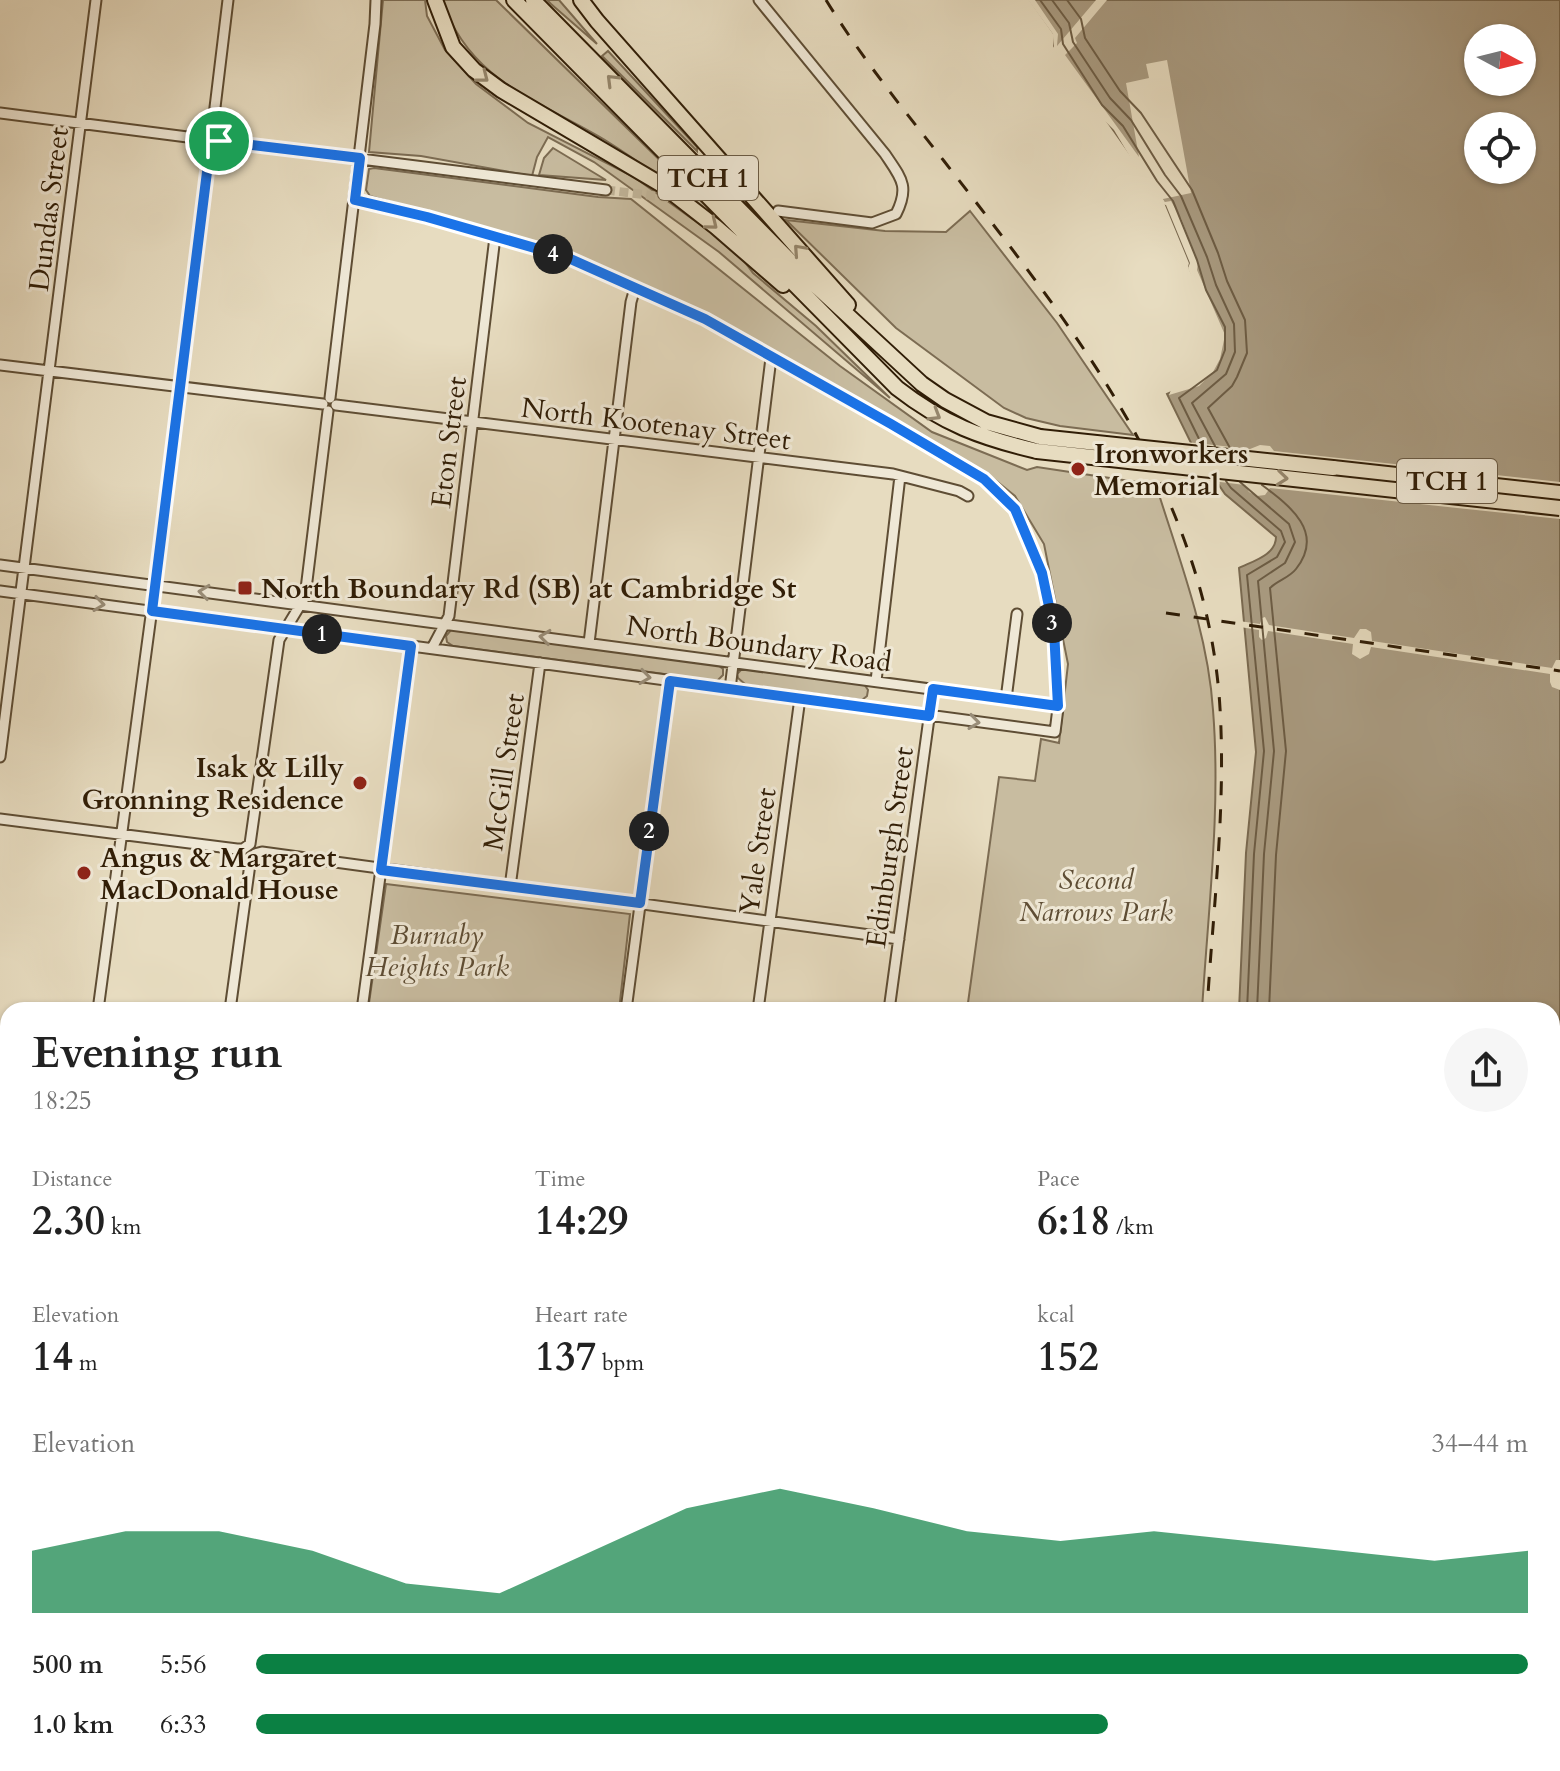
<!DOCTYPE html>
<html lang="en">
<head>
<meta charset="utf-8">
<style>
	body { margin:0; font-family:Cardo,serif; background:#f6f6f6; color:#222; height:100vh; display:flex; flex-direction:column; font-size:30px; white-space:nowrap }
	* { box-sizing:border-box; margin:0 }
	p { font-size:26px; color:#767676 }
	.icon { flex:none; width:44px; height:44px; fill:none; stroke:currentColor; stroke-width:2; stroke-linecap:round; stroke-linejoin:round }
	.map { position:relative; flex:1; overflow:hidden }
	.details { position:absolute; left:0px; top:1002px; width:1560px; height:770px; display:flex; flex-direction:column; background:#fff; border-radius:24px 24px 0 0; box-shadow:0 2px 6px #0004 }
	.details>* { flex:none }
	.needle { width:52px; rotate:97deg }
	.buttons { position:absolute; left:1464px; top:24px; display:grid; gap:16px }
	.buttons a { display:grid; place-items:center; width:72px; height:72px; border-radius:50%; background:#fff; box-shadow:0 2px 6px #0004; font-size:40px }
	.pin { position:absolute; display:grid; place-items:center; width:68px; height:68px; color:#fff; margin:-34px; border:4px solid #fff; border-radius:50%; box-shadow:0 2px 8px #0007 }
	.km { position:absolute; width:40px; height:40px; margin:-20px; border-radius:50%; background:#222; color:#fff; font-size:22px; line-height:40px; text-align:center }
	.round { display:grid; place-items:center; flex:none; width:84px; height:84px; border-radius:42px; background:#f6f6f6 }
	.head { display:flex; align-items:center; justify-content:space-between; height:136px; padding:0 32px }
	h1 { font-size:44px; font-weight:700; line-height:60px }
	.figures { display:grid; grid-template-columns:repeat(3,1fr); gap:12px; height:136px; padding:8px 32px }
	.figures div { display:grid; align-content:center }
	.figures b { font-size:40px; font-weight:700 }
	.figures small { font-size:22px; font-weight:400 }
	.figures p { font-size:22px }
	.chart { height:224px; padding:16px 32px }
	.chart p { display:flex; justify-content:space-between }
	.chart svg { width:100%; height:144px; margin-top:8px; fill:#0b8043; opacity:.7 }
	ul { padding:0 32px; list-style:none; font-size:26px }
	li { display:grid; grid-template-columns:128px 96px 1fr; align-items:center; height:60px }
	li i { height:20px; border-radius:10px; background:#0b8043 }
	.map>svg:first-child { display:block }
	.green { fill:#c8bca0; stroke:#7c6c53; stroke-width:2 }
	.water { fill:#a99b81; stroke:#796950; stroke-width:2; fill-rule:evenodd }
	.pier { fill:#e7dcc0 }
	.lines { fill:none; stroke-linecap:round; stroke-linejoin:round }
	.shore { stroke:#6c5c44; stroke-width:2 }
	.minor-tunnel { stroke:#c2b69b; stroke-width:9; stroke-dasharray:9 4.5; stroke-linecap:butt }
	.minor-casing { stroke:#5e4d34; stroke-width:13 }
	.highway-casing { stroke:#301d06; stroke-width:18 }
	.minor { stroke:#efe8d6; stroke-width:9 }
	.highway { stroke:#e7dcc0; stroke-width:14 }
	.rail { stroke:#301d06; stroke-width:3; stroke-dasharray:14 14; stroke-linecap:butt }
	.highway-bridge-casing { stroke:#301d06; stroke-width:18; stroke-linecap:butt }
	.highway-bridge { stroke:#e7dcc0; stroke-width:14 }
	.oneway { stroke:#95866c }
	.oneway2 { stroke:#998d78 }
	.route-casing { stroke:#fff; stroke-width:16 }
	.route { stroke:#1a73e8; stroke-width:10 }
	.poi-dot { fill:#8f2418; stroke:#efe8d6; stroke-width:3 }
	.labels { text-anchor:middle; stroke-width:6; stroke-linejoin:round; paint-order:stroke }
	.shield { fill:#efe8d6; stroke:#695a44; stroke-width:2 }
	.shield-label { font-size:26px; font-weight:bold; fill:#301d06 }
	.street-label { font-size:28px; fill:#301d06; stroke:#efe8d6 }
	.poi-label { font-size:28px; font-weight:bold; fill:#301d06; stroke:#efe8d6; text-anchor:start }
	.park-label { font-size:28px; font-style:italic; fill:#5e4d34; stroke:#efe8d6 }
</style>
</head>
<body>
<div class="map">
<svg width="1560" height="1771" viewBox="0 0 1560 1771">
	<rect width="100%" height="100%" fill="#e7dcc0"/>
	<filter id="stains"><feTurbulence type="fractalNoise" baseFrequency=".0025" numOctaves="4"/><feColorMatrix values="0 0 0 0 .2 0 0 0 0 .09 0 0 0 0 .02 0 0 0 .5 -.17"/></filter>
	<radialGradient id="worn" r=".72"><stop offset=".6" stop-color="#630" stop-opacity="0"/><stop offset="1" stop-color="#630" stop-opacity=".3"/></radialGradient>
	<!-- green -->
	<path class="green" d="M383 0H425L427 16 445 50 476 84 528 123 634 177 716 236 739 254 753 273 816 326 890 398 719 252 594 162 548 137 537 157 532 176 421 156 369 152Z
		M442 0H496L721 220 719 223C682 193 645 165 605 140 538 100 469 81 442 0Z
		M547 0H559L597 44 551 4Z
		M608 51 697 147V151L602 56Z
		M553 148 606 180 539 175 544 158Z
		M374 168 598 197 631 199 840 366 932 432 1027 470 1037 467 1156 485C1179 559 1208 633 1213 710 1221 809 1208 911 1202 1010H967L999 777 1035 781 1041 739 1059 743 1068 664 1044 544 1015 496 994 479 910 429 686 306 564 251 370 196 366 190 369 169Z
		M970 211 1057 323 1133 435 1060 426 1026 418 1004 408 896 328 786 220 885 231 946 232Z
		M451 630 718 665 723 669V675L717 681 453 646 447 642 446 636Z
		M742 669 864 684 868 690 867 696 862 700 746 685 738 678 737 674Z
		M386 884 630 914 619 1010H368Z
		M742 1764H1013L1011 1771H741Z"/>
	<!-- water -->
	<path class="water" d="M1030 0H1560V1771H1038L1040 1764H1552V1010H1239L1246 853 1256 752 1239 568C1253 561 1276 555 1276 537L1225 494 1193 447 1167 394C1181 387 1199 380 1209 367 1232 338 1201 295 1189 267L1190 263 1166 205 1054 46 1055 35ZM1478 38H1522V82H1478ZM1478 126H1522V170H1478Z"/>
	<!-- pier -->
	<path class="pier" d="M1028 0H1035L1058 34 1057 46 1096 0H1107L1075 38 1077 43 1065 55 1139 157 1126 83 1149 78 1146 64 1167 60 1191 193 1163 199 1165 202 1171 201 1181 218 1198 262 1197 270 1225 335 1220 359 1213 372 1199 386 1169 395 1171 390 1207 365 1214 353 1215 336 1188 268 1190 263 1166 205 1160 204 1153 195 1114 130 1096 112 1068 74 1054 49 1053 34Z
		M1186 442 1250 449 1260 445 1270 446 1274 451 1560 482V519L1270 488 1265 495 1257 496 1249 492 1245 485 1212 481Z
		M1265 617 1269 625 1354 638 1360 629H1366L1371 632 1372 641 1552 668 1556 660H1560V690L1552 687 1550 682V674L1371 647 1369 654 1360 659 1352 654 1353 644 1268 631 1266 638 1262 640 1259 637V630L1240 627 1239 621 1260 624 1262 618Z"/>
	<g class="lines">
		<!-- shore -->
		<path class="shore" d="M1040 0 1061 29 1063 44 1102 105 1123 126 1157 181 1173 201 1197 260 1206 290 1225 327V350L1217 370 1179 398 1202 445
			M1052 0 1069 23 1073 42 1110 98 1131 120 1165 175 1181 196 1207 257 1216 285 1234 324 1235 352 1226 374 1192 403 1215 446
			M1067 0 1081 19 1085 38 1120 91 1141 113 1192 190 1218 253 1227 281 1245 320 1247 353 1237 377 1232 386 1208 408 1230 448
			M1226 481 1231 488 1281 531 1285 542 1277 557 1247 575 1264 751 1254 854 1247 1010
			M1240 482 1289 524 1295 542 1285 563 1258 581 1274 751 1264 854 1257 1010
			M1262 485C1290 506 1325 532 1296 569 1289 578 1278 580 1270 588L1286 751 1276 855 1269 1010"/>
		<!-- minor-tunnel -->
		<path class="minor-tunnel" d="M606 190 714 203"/>
		<!-- minor casing -->
		<g class="minor-casing">
			<path id="minor" d="M759 0 885 154C901 178 910 186 896 214L872 223 778 211
				M0 113 203 139
				M212 132 228 0
				M219 141 606 190
				M0 365 323 404
				M330 398 375 24 376 0
				M336 405 893 474 959 491 968 496
				M0 565 1058 706
				M0 591 1055 732 1059 700 1054 630 1042 574 1015 509 984 479 891 424 705 319 566 257 427 217 355 200
				M589 643 631 302 635 288
				M432 648 449 616 495 237
				M876 681 900 476
				M730 689 771 358
				M1006 699 1017 614
				M0 757 96 0
				M0 819 237 849H243L250 844 279 640 305 597 328 411
				M510 887 540 663
				M98 1010 155 586 210 148
				M230 1010 250 864 255 854 262 852 899 939
				M362 1010 411 646
				M626 1010 670 681
				M758 1010 800 698
				M889 1010 933 689
				M0 1043 8 1045
				M0 1272 8 1273
				M0 1472 8 1473
				M1 1730 8 1676
				M0 1742 6 1737
				M191 1764 249 1771
				M259 1767 264 1771
				M127 1771 128 1764
				M391 1771 392 1764
				M524 1771 525 1764
				M654 1771 655 1764"/>
		</g>
		<!-- highway casing -->
		<g class="highway-casing">
			<path id="highway" d="M435 0 453 47 474 70 501 90 662 185 716 227 783 285
				M514 0 897 388C943 424 982 438 1037 451
				M533 0 801 272 922 384 945 400 986 422 1040 437
				M581 0 597 21 848 305
				M1333 468 1560 493"/>
		</g>
		<!-- minor -->
		<use href="#minor" class="minor"/>
		<!-- highway -->
		<use href="#highway" class="highway"/>
		<!-- rail -->
		<path class="rail" d="M826 0C861 57 903 109 944 161 1071 325 1207 491 1220 708 1226 808 1213 910 1207 1010
			M1166 613 1560 671
			M1026 1771 1028 1764"/>
		<!-- highway-bridge casing -->
		<g class="highway-bridge-casing">
			<path id="highway-bridge" d="M1040 437 1333 468
				M1037 451 1560 508"/>
		</g>
		<!-- highway-bridge -->
		<use href="#highway-bridge" class="highway-bridge"/>
	</g>
	<!-- one-way arrows -->
	<defs><path id="oneway-chevron" d="M-2-3.5L2.5 0L-2 3.5" fill="none" stroke-width="1.6" stroke-linecap="round" stroke-linejoin="round" transform="scale(2)"/></defs>
	<g class="oneway">
		<use href="#oneway-chevron" transform="translate(483 77) rotate(38)"/>
		<use href="#oneway-chevron" transform="translate(612 80) rotate(-135)"/>
		<use href="#oneway-chevron" transform="translate(712 224) rotate(39)"/>
		<use href="#oneway-chevron" transform="translate(799 250) rotate(-132)"/>
		<use href="#oneway-chevron" transform="translate(935 415) rotate(31)"/>
		<use href="#oneway-chevron" transform="translate(1282 478) rotate(6)"/>
	</g>
	<g class="oneway2">
		<use href="#oneway-chevron" transform="translate(204 592) rotate(-173)"/>
		<use href="#oneway-chevron" transform="translate(99 604) rotate(8)"/>
		<use href="#oneway-chevron" transform="translate(545 637) rotate(-173)"/>
		<use href="#oneway-chevron" transform="translate(645 677) rotate(8)"/>
		<use href="#oneway-chevron" transform="translate(974 722) rotate(8)"/>
	</g>
	<g class="lines">
		<!-- route casing -->
		<g class="route-casing">
			<path id="route" d="M219 141 360 158 355 200 427 217 566 257 705 319 891 424 984 479 1015 509 1042 573 1054 630 1058 706 933 689 929 716 670 681 640 903 381 870 411 646 152 611 210 148 216 146Z"/>
		</g>
		<!-- route -->
		<use href="#route" class="route"/>
	</g>
	<!-- markers -->
	<g class="poi-dot">
		<circle cx="1078" cy="469" r="8"/>
		<rect x="237" y="580" width="16" height="16" rx="4"/>
		<circle cx="360" cy="783" r="8"/>
		<circle cx="84" cy="873" r="8"/>
	</g>
	<g class="labels">
		<!-- shield labels -->
		<g class="shield">
			<rect x="658" y="156" width="100" height="44" rx="6"/>
			<rect x="1397" y="459" width="100" height="44" rx="6"/>
		</g>
		<g class="shield-label">
			<text x="708" y="187">TCH 1</text>
			<text x="1447" y="490">TCH 1</text>
		</g>
		<!-- street labels -->
		<g class="street-label">
			<text transform="translate(48 209) rotate(-83)" y="10">Dundas Street</text>
			<text transform="translate(656 423) rotate(7)" y="10">North Kootenay Street</text>
			<text transform="translate(448 442) rotate(-83)" y="10">Eton Street</text>
			<text transform="translate(759 643) rotate(8)" y="10">North Boundary Road</text>
			<text transform="translate(503 772) rotate(-82)" y="10">McGill Street</text>
			<text transform="translate(889 847) rotate(-82)" y="10">Edinburgh Street</text>
			<text transform="translate(757 851) rotate(-82)" y="10">Yale Street</text>
		</g>
		<!-- poi labels -->
		<g class="poi-label">
			<text x="1094" y="463">Ironworkers<tspan x="1094" dy="32">Memorial</tspan></text>
			<text x="261" y="598">North Boundary Rd (SB) at Cambridge St</text>
			<text x="344" y="777" text-anchor="end">Isak &amp; Lilly<tspan x="344" dy="32">Gronning Residence</tspan></text>
			<text x="100" y="867">Angus &amp; Margaret<tspan x="100" dy="32">MacDonald House</tspan></text>
		</g>
		<!-- park labels -->
		<g class="park-label">
			<text x="1096" y="889">Second<tspan x="1096" dy="32">Narrows Park</tspan></text>
			<text x="437" y="944">Burnaby<tspan x="437" dy="32">Heights Park</tspan></text>
		</g>
	</g>
	<rect width="100%" height="100%" filter="url(#stains)"/>
	<rect width="100%" height="100%" fill="url(#worn)"/>
</svg>
<div class="buttons">
<a><svg class="needle" viewBox="-14 -14 28 28"><path d="M0-13l5 13h-10z" fill="#e53935"/><path d="M0 13l5-13h-10z" fill="#767676"/></svg></a>
<a><svg class="icon" aria-label="locate" viewBox="0 0 24 24"><circle cx="12" cy="12" r="6"/><path d="M12 2v4M12 18v4M2 12h4M18 12h4"/></svg></a>
</div>
<div class="pin" style="left:219px;top:141px;background:#1e9e55"><svg class="icon" aria-label="arrive" viewBox="0 0 24 24"><path d="M6 21V4h12l-3 4 3 4H6"/></svg></div>
<b class="km" style="left:322px;top:634px">1</b>
<b class="km" style="left:649px;top:831px">2</b>
<b class="km" style="left:1052px;top:623px">3</b>
<b class="km" style="left:553px;top:254px">4</b>
<section class="details">
<div class="head"><div><h1>Evening run</h1><p>18:25</p></div><a class="round"><svg class="icon" aria-label="share" viewBox="0 0 24 24"><path d="M12 15V3M7 8l5-5 5 5M5 13v7h14v-7"/></svg></a></div>
<div class="figures">
<div><p>Distance</p><b>2.30<small> km</small></b></div>
<div><p>Time</p><b>14:29</b></div>
<div><p>Pace</p><b>6:18<small> /km</small></b></div>
</div>
<div class="figures">
<div><p>Elevation</p><b>14<small> m</small></b></div>
<div><p>Heart rate</p><b>137<small> bpm</small></b></div>
<div><p>kcal</p><b>152</b></div>
</div>
<div class="chart"><p><span>Elevation</span>34–44 m</p>
<svg viewBox="0 0 160 44" preserveAspectRatio="none"><path d="M0 44V25L10 19L20 19L30 25L40 35L50 38L60 25L70 12L80 6L90 12L100 19L110 22L120 19L130 22L140 25L150 28L160 25V44z"/></svg>
</div>
<ul>
<li><b>500 m</b>5:56<i style="width:100%"></i></li>
<li><b>1.0 km</b>6:33<i style="width:67%"></i></li>
</ul>
</section>
</div>
</body>
</html>
